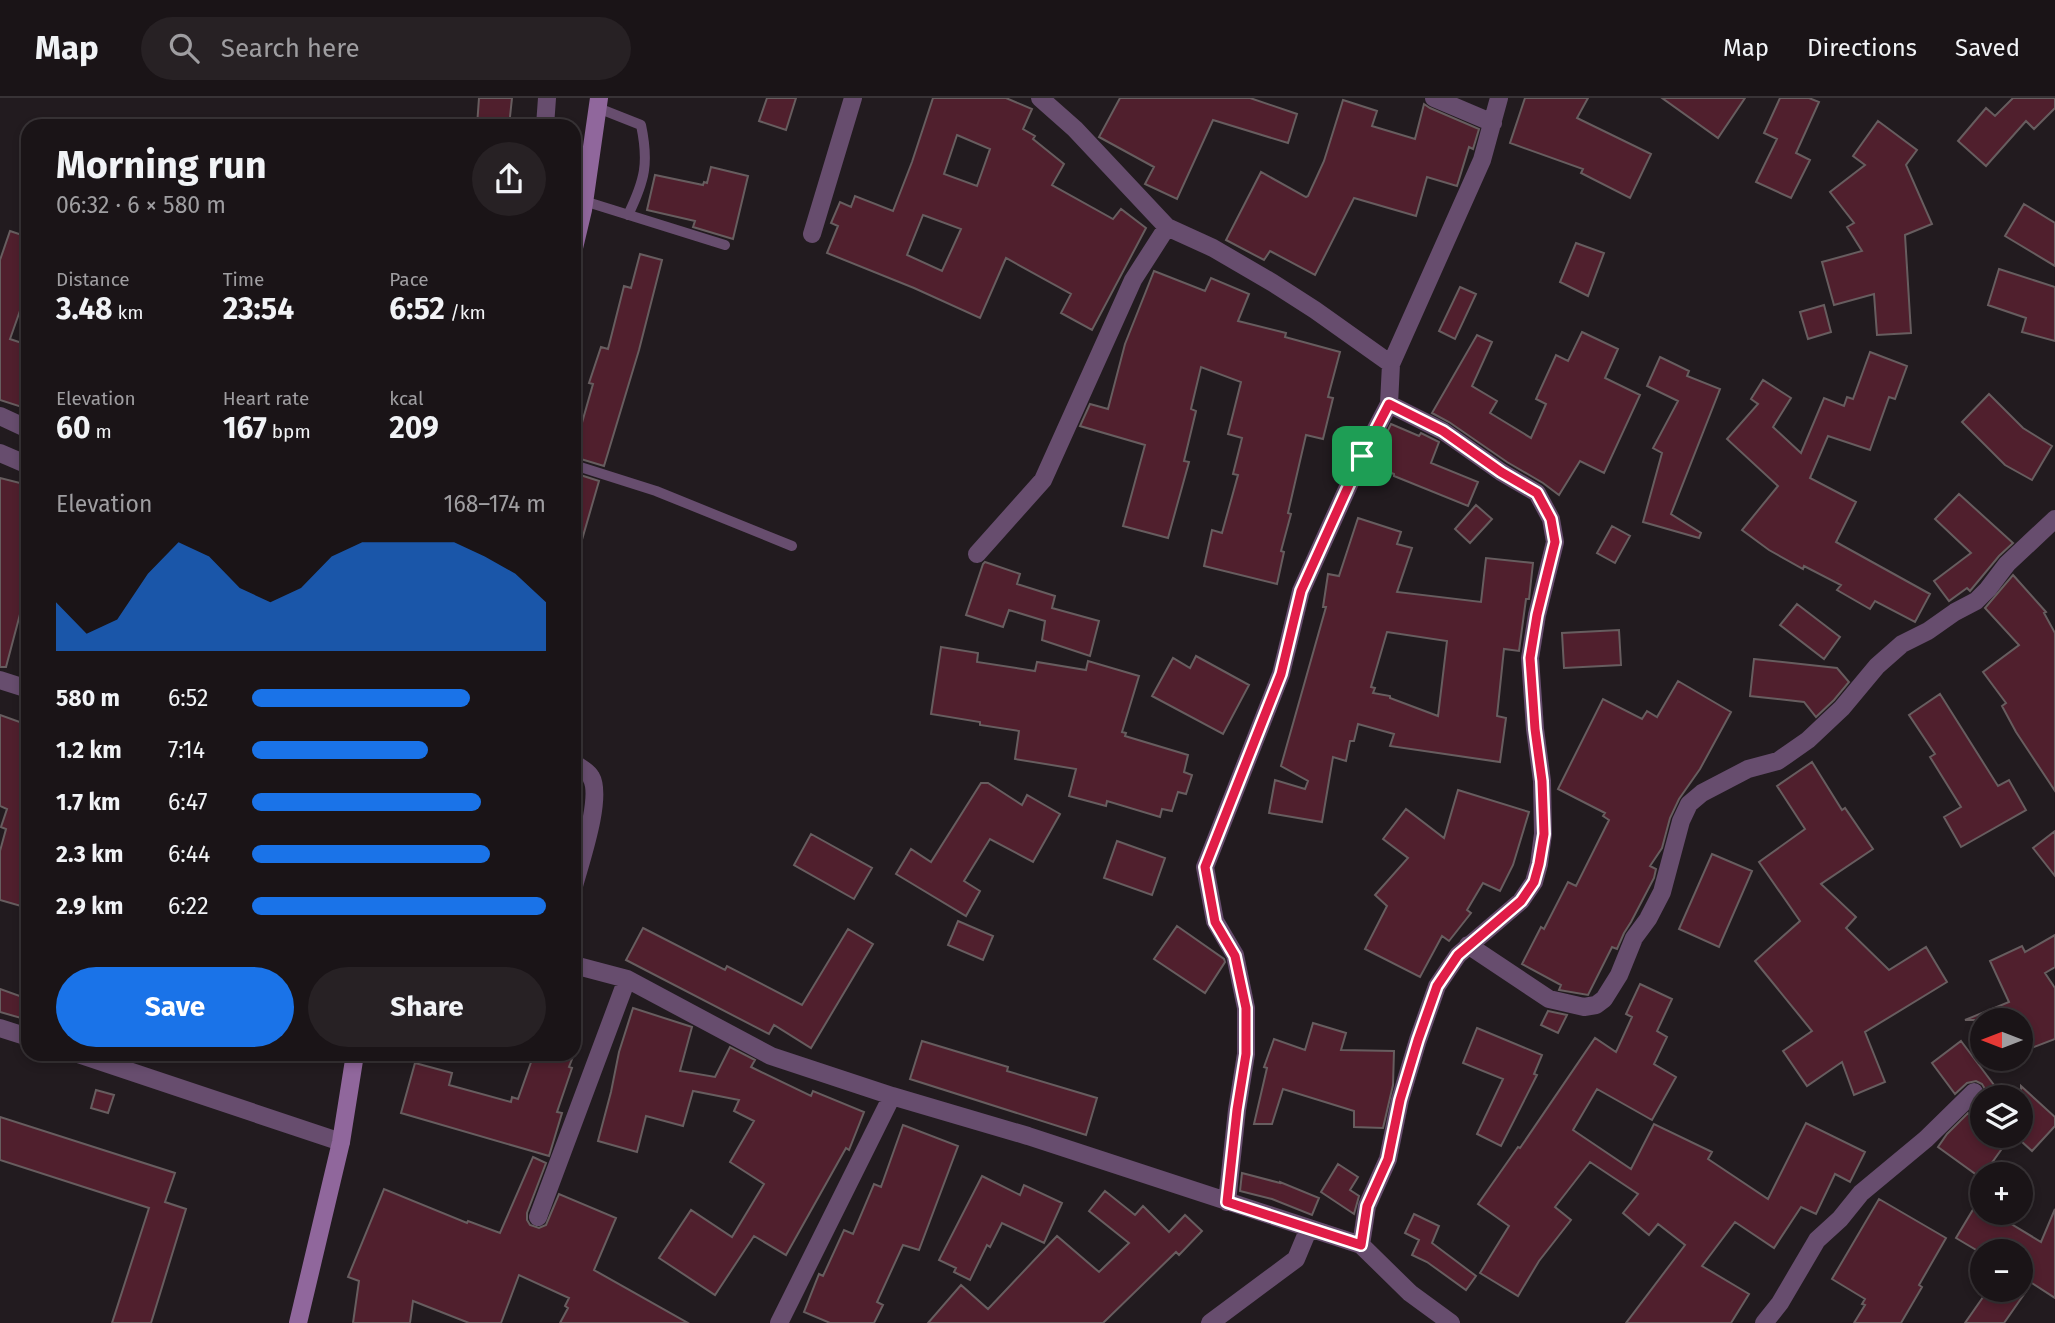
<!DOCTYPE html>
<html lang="en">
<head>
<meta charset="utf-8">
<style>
	body { margin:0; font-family:"Fira Sans",sans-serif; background:#272124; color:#f1f3f6; height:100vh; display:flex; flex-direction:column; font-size:26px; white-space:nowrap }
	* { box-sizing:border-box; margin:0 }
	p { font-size:23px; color:#9f9ea1 }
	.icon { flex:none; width:38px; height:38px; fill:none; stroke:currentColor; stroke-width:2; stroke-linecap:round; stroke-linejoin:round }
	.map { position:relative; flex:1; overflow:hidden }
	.sheet { position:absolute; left:21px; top:21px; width:560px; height:942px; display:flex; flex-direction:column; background:#1a1417; border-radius:21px; box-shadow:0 4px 10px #0003,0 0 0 2px #383336 }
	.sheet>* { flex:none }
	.needle { width:46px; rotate:270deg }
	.controls { position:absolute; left:1970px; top:910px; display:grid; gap:14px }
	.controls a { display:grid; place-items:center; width:63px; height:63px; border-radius:50%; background:#1a1417; box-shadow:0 4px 10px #0003,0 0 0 2px #383336; font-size:35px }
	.pin { position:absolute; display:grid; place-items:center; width:60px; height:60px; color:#fff; margin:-30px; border-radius:14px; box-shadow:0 4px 10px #0006 }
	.round { display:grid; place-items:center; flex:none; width:74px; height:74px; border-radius:37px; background:#272124 }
	.overview { display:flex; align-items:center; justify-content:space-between; height:119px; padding:0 35px }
	h1 { font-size:38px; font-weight:700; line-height:52px }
	.stats { display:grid; grid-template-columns:repeat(3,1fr); gap:10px; height:119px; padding:7px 35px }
	.stats div { display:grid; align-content:center }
	.stats b { font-size:30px; font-weight:700 }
	.stats small { font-size:19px; font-weight:400 }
	.stats p { font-size:19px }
	.chart { height:196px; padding:14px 35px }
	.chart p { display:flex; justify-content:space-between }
	.chart svg { width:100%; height:126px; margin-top:7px; fill:#1a73e8; opacity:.7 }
	.button { display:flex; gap:14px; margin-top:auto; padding:14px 35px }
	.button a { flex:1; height:80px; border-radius:42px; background:#1a73e8; color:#fff; font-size:28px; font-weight:700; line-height:80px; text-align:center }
	.button a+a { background:#272124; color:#f1f3f6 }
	ul { padding:0 35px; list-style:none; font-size:23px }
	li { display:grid; grid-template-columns:112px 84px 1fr; align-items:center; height:52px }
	li i { height:18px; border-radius:9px; background:#1a73e8 }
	header { display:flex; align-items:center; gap:42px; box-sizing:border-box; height:98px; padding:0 35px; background:#1a1417; border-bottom:2px solid #383336 }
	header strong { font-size:33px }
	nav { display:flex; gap:38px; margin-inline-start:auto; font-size:24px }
	.search { width:490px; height:63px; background:#272124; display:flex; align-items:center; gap:18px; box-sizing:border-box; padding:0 24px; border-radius:38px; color:#9f9ea1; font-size:26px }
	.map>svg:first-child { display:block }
	.building { fill:#501f2d; stroke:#675d5f; stroke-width:2; fill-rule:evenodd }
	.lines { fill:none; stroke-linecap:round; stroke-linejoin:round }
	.lane { stroke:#674d6e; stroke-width:10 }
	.street { stroke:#674d6e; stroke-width:18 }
	.secondary { stroke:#90679c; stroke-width:18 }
	.route-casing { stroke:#fff; stroke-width:14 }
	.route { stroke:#e11d48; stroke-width:9 }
</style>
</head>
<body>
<header>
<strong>Map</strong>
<div class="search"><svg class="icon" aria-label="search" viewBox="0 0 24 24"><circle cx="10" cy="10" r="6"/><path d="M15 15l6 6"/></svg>Search here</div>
<nav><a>Map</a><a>Directions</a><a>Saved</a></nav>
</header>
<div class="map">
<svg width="2055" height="1225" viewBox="0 0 2055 1225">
	<rect width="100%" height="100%" fill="#221b1f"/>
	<!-- building -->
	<path class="building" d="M479 0H512L509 28H477Z
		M767 0H796L786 32 759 23Z
		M933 0H1006L1032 11 1023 31 1035 38 1033 41 1064 66 1052 87 1113 121 1121 111 1146 130 1092 232 1061 215 1071 196 1006 160 980 220 914 190 827 155 838 128 831 125 840 104 851 109 855 98 893 113 912 64ZM957 37 990 51 977 88 944 76ZM923 117 961 131 942 173 907 157Z
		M1120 0H1250L1297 16 1288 45 1213 22 1177 101 1145 86 1154 69 1099 39Z
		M1525 0H1588L1577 20 1651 56 1630 100 1581 75 1583 71 1510 45Z
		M1662 0H1745L1718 40Z
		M1780 0H1809L1819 4 1796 55 1810 62 1791 100 1756 84 1777 41 1764 35Z
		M2013 0H2055V10L2034 31 2026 23 1986 68 1958 43 1986 10 1995 18Z
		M1343 2 1377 13 1372 28 1415 41 1424 6 1430 10 1479 31 1473 51 1469 49 1457 88 1427 79 1416 118 1354 100 1315 177 1270 153 1264 162 1226 142 1261 74 1306 99 1308 98 1324 63Z
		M1878 23 1917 52 1906 67 1932 126 1905 137 1911 235 1877 237 1874 196 1834 207 1822 164 1862 153 1847 129 1854 125 1830 94 1865 67 1853 58Z
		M711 69 748 78 733 141 693 129 695 123 647 112 655 77 703 87 704 84 707 85Z
		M2024 106 2055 125V168L2005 138Z
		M10 133 28 139V190L10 241 28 247V311L0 302V162Z
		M1576 145 1604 155 1588 198 1560 184Z
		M640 156 662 162 639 252 604 368 574 359V353L593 286 589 285 601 249 608 251 624 188 631 190Z
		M1999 171 2055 189V243L2022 234 2026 220 1988 207Z
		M1154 173 1205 193 1211 180 1249 196 1238 223 1286 235 1285 239 1340 254 1328 299 1333 300 1323 341 1306 337 1288 415 1291 416 1281 453 1284 454 1277 486 1204 468 1212 432 1222 435 1238 377 1233 376 1242 340 1228 336 1241 284 1201 269 1191 311 1196 313 1184 363 1189 364 1168 440 1123 428 1145 347 1080 328 1090 306 1108 311 1125 246Z
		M1460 189 1476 196 1455 241 1439 233Z
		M1824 207 1831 234 1808 241 1800 214Z
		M1582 234 1618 251 1605 280 1640 297 1604 375 1580 363 1559 397 1543 385 1507 364 1449 324 1432 315 1477 237 1492 244 1472 288 1497 303 1490 315 1531 340 1546 306 1536 301 1556 257 1568 263Z
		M1870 254 1907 268 1895 301 1889 299 1870 352 1828 338 1810 380 1856 404 1836 444 1930 496 1915 524 1875 503 1870 511 1837 492 1841 487 1804 468 1803 471 1769 452 1742 432 1778 388 1727 341 1758 306 1751 301 1763 282 1791 300 1773 329 1801 355 1824 300 1844 308 1847 299 1853 301Z
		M1660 259 1689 273 1687 278 1720 291 1671 416 1701 435 1699 440 1643 424 1662 355 1653 350 1678 303 1647 288Z
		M1989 296 2023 330 2052 348 2032 382 2005 367 1962 324Z
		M1391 326 1419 338 1421 335 1439 344 1431 365 1478 384 1468 408 1394 378V376L1371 367Z
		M574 375 599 383 579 452 574 451Z
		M0 380 28 387V486L6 569H0Z
		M1959 396 2013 445 1999 458 1970 493 1967 490 1949 503 1934 483 1971 455 1935 421Z
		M1476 407 1492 421 1470 445 1455 431Z
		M1358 420 1401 434 1397 446 1412 450 1397 494 1481 504 1486 460 1533 465 1529 501H1526L1519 553 1504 551 1497 618 1506 620 1500 664 1390 648 1394 636 1358 626 1354 643H1350L1346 663 1333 659 1322 724 1269 715 1275 682 1305 691 1308 683 1281 668 1326 509H1323L1328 476 1339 478ZM1387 534 1447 543 1438 618 1390 600V598L1373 595 1375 590 1371 589Z
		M1612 428 1630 438 1615 465 1597 455Z
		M985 464 1020 476 1017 486 1055 498 1052 510 1099 523 1090 558 1042 542 1045 523 1009 512 1003 529 966 517 983 466Z
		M2013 477 2046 514 2044 515 2055 535V693L2016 634 2002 608 2006 605 1983 574 2019 547 1985 510Z
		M1797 506 1840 539 1824 561 1780 527Z
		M1619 532 1621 567 1564 570 1562 535Z
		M941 549 978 555 977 564 1035 573 1037 564 1086 572 1088 563 1139 578 1122 634 1126 635 1125 638 1188 657 1184 674 1192 677 1186 696 1178 694 1172 713 1162 711 1160 719 1107 703 1106 708 1069 698 1076 671 1015 661 1019 633 980 627V624L931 616Z
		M1196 558 1249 587 1223 636 1152 598 1173 560 1190 570Z
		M1754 561 1837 570 1849 584 1834 602 1816 619 1804 604 1750 598Z
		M1678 583 1731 614 1700 671 1679 701 1670 720 1662 750 1650 768 1656 771 1654 780 1631 824 1624 835 1617 851 1612 849 1588 897 1559 892 1561 887 1522 866 1541 829 1544 831 1568 784 1576 788 1609 722 1603 718 1605 715 1558 691 1603 601 1642 621 1647 613 1657 619Z
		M1940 596 1998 688 2009 682 2026 712 1961 749 1944 719 1961 709 1930 659 1935 656 1909 617Z
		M0 617 28 627V782L21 808 0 802V753L6 731 1 729 7 711 0 708Z
		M1812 664 1842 712 1845 710 1873 751 1821 786 1856 819 1846 830 1889 872 1926 849 1947 884 1865 934 1885 984 1854 997 1842 964 1807 988 1783 953 1812 933 1755 863 1800 823 1759 764 1805 731 1777 688Z
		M981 685H988L1022 707 1027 697 1060 716 1033 764 990 741 964 783 980 793 966 818 896 776 911 751 931 764Z
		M1458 692 1529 714 1513 767 1500 793 1483 785 1467 812 1471 815 1449 843 1442 838 1420 879 1365 851 1387 808 1375 797 1408 760 1383 741 1406 711 1444 740Z
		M2055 733V778L2033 750Z
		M811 736 872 770 854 801 794 767Z
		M1117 743 1165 760 1152 797 1104 780Z
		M1712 756 1752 773 1719 849 1679 831Z
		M958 823 993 838 983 862 948 847Z
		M1177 828 1224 861 1225 864 1205 895 1154 861Z
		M643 830 725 872 727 868 802 907 848 831 873 846 811 950 774 927 769 936 626 862Z
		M2055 837V869L2045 875 2055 890V941L2021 954V922H1965L2009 904 1990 863 2022 848 2025 854Z
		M1640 886 1672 901 1657 933 1667 939 1654 966 1676 979 1652 1022 1597 991 1573 1032 1631 1071 1654 1026 1712 1054 1708 1061 1768 1101 1806 1025 1865 1054 1850 1084 1835 1076 1816 1116 1801 1109 1774 1150 1735 1124 1702 1168 1749 1196 1731 1225H1626L1685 1147 1658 1126 1649 1137 1623 1115 1638 1096 1590 1064 1555 1109 1571 1122 1539 1163 1518 1198 1480 1175 1509 1128 1478 1106 1518 1049 1520 1050 1595 940 1616 954 1632 919 1626 916Z
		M0 891 28 901V922L0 914Z
		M633 910 692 929 680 973 715 979 730 949 755 962 751 969 811 998 813 993 864 1014 849 1052 846 1050 786 1157 754 1138 715 1197 659 1160 691 1112 732 1139 764 1086 730 1064 754 1023 734 1013 739 1002 693 993 683 1028 646 1018 637 1054 598 1043 611 994 619 954Z
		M1548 913 1567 917 1558 935 1541 927Z
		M1313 925 1346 935 1341 952 1394 953 1393 987 1383 1030 1354 1029V1013L1283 991 1272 1026H1254L1267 970 1264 969 1274 941 1305 952Z
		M1477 930 1542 957 1534 976 1537 977 1501 1048 1477 1036 1503 981 1463 965Z
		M922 943 1008 969 1007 973 1097 1000 1086 1037 910 981Z
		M1961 943 2003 999H1984L1985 991 1982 986 1976 983 1967 985 1955 996 1932 965Z
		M534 956H574L569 969 572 970 557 1014 562 1015 549 1058 401 1015 415 965 452 975 449 987 511 1004 512 999 518 1001Z
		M2021 988 2055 1019V1028L2032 1053 2021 1043Z
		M96 992 114 997 108 1015 91 1010Z
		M1968 1015 1983 1026V1038H2011L1981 1080 1938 1049 1947 1036Z
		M0 1019 175 1075 165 1104 186 1111 151 1225H112L149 1110 0 1062Z
		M903 1027 958 1048 919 1152 903 1147 877 1204 883 1207 874 1225H830L804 1214 819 1176 823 1178 844 1132 853 1136 874 1086 881 1089Z
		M533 1059 546 1065 527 1115V1122L530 1127 539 1130 546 1127 559 1096 616 1120 594 1172 688 1225H560L568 1210 565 1208 569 1200 519 1177 501 1225H469L413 1203 410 1225H353L359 1183 348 1179 384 1091 467 1125 468 1123 500 1135Z
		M1338 1066 1358 1079 1350 1092 1359 1098 1354 1116 1321 1094Z
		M1242 1075 1280 1085V1084L1319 1100 1312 1117 1272 1101 1240 1093Z
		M982 1078 1020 1097 1024 1087 1062 1105 1044 1145 1002 1125 990 1149 987 1147 970 1182 954 1174 956 1170 939 1162Z
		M1105 1093 1135 1117 1143 1108 1169 1134 1185 1117 1202 1133 1179 1157 1176 1154 1103 1225H928L961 1187 988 1211 1057 1138 1099 1174 1129 1145 1089 1113Z
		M1879 1101 1946 1140 1919 1187 1922 1189 1901 1225H1854L1865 1207 1862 1206 1865 1201 1832 1181Z
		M1977 1105 1983 1109V1115H1993L2041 1144 2055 1111V1200L2021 1178V1153H1978L1956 1140Z
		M1414 1116 1439 1128 1432 1145 1476 1178 1466 1192 1427 1164 1412 1157 1419 1142 1405 1135Z
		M1988 1192H2027L2004 1225H1965Z"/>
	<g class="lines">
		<!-- lane -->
		<path class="lane" d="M598 10 641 27C649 65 645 82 628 117
			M584 103 725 147
			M574 367 656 393 792 448"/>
		<!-- street -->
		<path class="street" d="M1040 0 1075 31 1167 129 1213 150 1273 185 1315 212 1391 266
			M1434 0 1493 25
			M545 28 547 0
			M812 136 853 0
			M0 318 28 331
			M0 355 28 367
			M977 456 1043 382 1133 182 1167 129
			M0 582 28 591
			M574 665C579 669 588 673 591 679 603 699 580 765 574 788
			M1468 847 1549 901 1584 909 1596 907 1604 901 1619 877 1634 840 1648 821 1662 794 1681 723 1689 706 1702 695 1748 671 1778 663 1808 642 1842 610 1877 568 1902 546 1928 533 1955 514 1976 503 1988 491 2007 466 2055 421
			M574 867 627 881 771 958 892 998 1028 1038 1361 1147 1410 1195 1451 1225
			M0 930 28 939
			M78 956 341 1044
			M1227 1104 1237 1012 1246 956V910L1235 857 1215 823 1205 769 1281 576 1301 493 1362 358 1389 306 1391 266 1482 62 1499 0
			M538 1119 627 881
			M1361 1147 1367 1108 1388 1061 1400 1002 1418 942 1437 888 1458 857 1521 803 1534 784 1539 766 1543 736 1542 683 1535 631 1530 560 1537 517 1555 444 1551 421 1537 395 1501 374 1443 333 1389 306
			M779 1225 892 998
			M1210 1225 1296 1161 1309 1130
			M1764 1225 1780 1205 1817 1142 1840 1121 1861 1095 1926 1041 1974 994"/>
		<!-- secondary -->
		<path class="secondary" d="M574 150 583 112 599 0
			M298 1225 341 1044 355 956"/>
	</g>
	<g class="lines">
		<!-- route casing -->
		<g class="route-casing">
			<path id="route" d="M1389 306 1443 333 1501 374 1537 395 1551 421 1555 444 1537 517 1530 560 1535 631 1542 683 1544 736 1539 766 1534 784 1521 803 1458 857 1437 888 1418 942 1400 1002 1388 1061 1367 1108 1361 1147 1227 1104 1237 1012 1246 956V910L1235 858 1215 824 1205 769 1281 576 1301 493 1362 358Z"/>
		</g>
		<!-- route -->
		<use href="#route" class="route"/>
	</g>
</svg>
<div class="controls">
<a><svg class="needle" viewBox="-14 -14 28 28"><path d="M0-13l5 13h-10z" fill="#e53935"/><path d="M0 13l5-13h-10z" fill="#9f9ea1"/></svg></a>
<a><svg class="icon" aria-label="layers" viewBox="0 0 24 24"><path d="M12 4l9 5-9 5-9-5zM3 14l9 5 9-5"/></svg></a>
<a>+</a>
<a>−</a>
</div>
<div class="pin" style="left:1362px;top:358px;background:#1e9e55"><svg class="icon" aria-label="arrive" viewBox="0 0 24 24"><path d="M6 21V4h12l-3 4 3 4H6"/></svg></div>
<section class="sheet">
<div class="overview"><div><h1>Morning run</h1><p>06:32 · 6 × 580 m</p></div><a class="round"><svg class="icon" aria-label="share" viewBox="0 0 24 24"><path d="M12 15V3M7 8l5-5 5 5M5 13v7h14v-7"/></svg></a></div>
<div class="stats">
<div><p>Distance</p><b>3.48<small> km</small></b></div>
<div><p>Time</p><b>23:54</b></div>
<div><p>Pace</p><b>6:52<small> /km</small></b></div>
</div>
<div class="stats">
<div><p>Elevation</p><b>60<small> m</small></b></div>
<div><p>Heart rate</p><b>167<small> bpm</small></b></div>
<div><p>kcal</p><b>209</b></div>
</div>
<div class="chart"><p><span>Elevation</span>168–174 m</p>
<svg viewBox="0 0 160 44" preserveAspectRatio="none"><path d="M0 44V27L10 38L20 33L30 17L40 6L50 11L60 22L70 27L80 22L90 11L100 6L110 6L120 6L130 6L140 11L150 17L160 27V44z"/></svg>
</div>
<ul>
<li><b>580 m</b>6:52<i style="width:74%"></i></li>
<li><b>1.2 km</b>7:14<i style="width:60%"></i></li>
<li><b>1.7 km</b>6:47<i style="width:78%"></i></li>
<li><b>2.3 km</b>6:44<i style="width:81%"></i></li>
<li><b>2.9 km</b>6:22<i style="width:100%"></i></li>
</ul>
<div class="button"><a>Save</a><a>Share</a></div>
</section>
</div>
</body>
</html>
